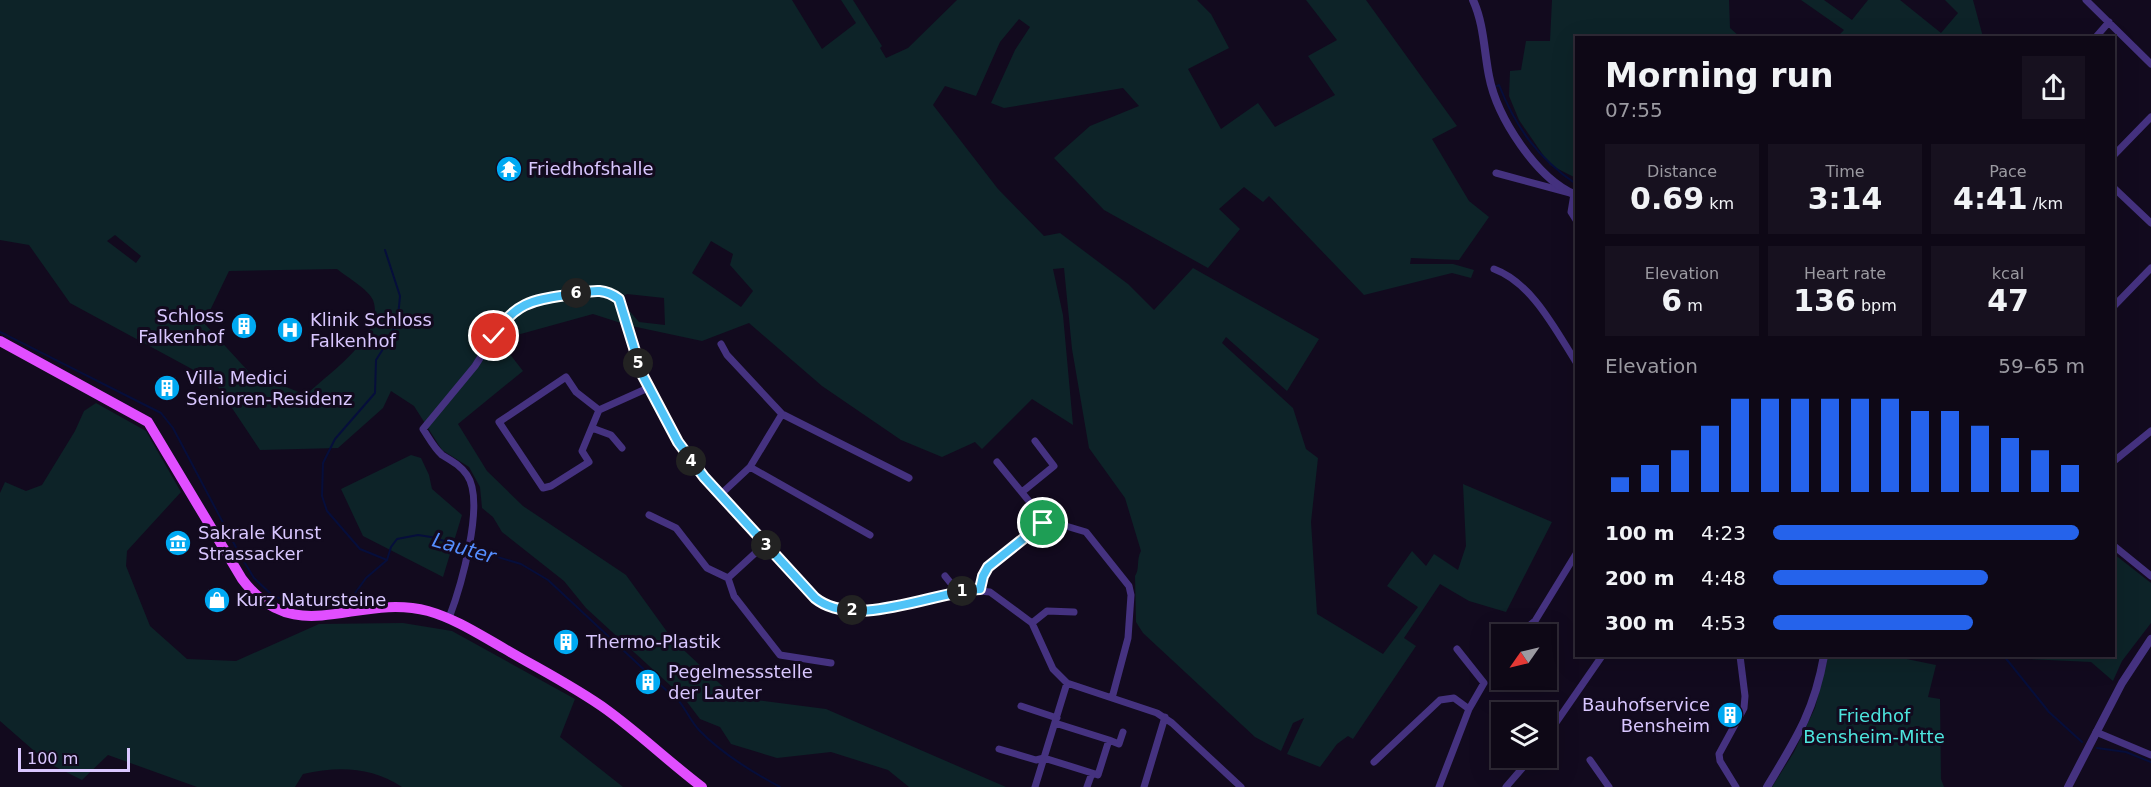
<!DOCTYPE html>
<html lang="en">
<head>
<meta charset="utf-8">
<style>
	body { margin:0; font-family:"DejaVu Sans",sans-serif; background:#17111f; color:#f1f3f6; height:100vh; display:flex; flex-direction:column; font-size:22px; white-space:nowrap }
	* { box-sizing:border-box; margin:0 }
	p { font-size:20px; color:#9b9aa1 }
	.icon { flex:none; width:33px; height:33px; fill:none; stroke:currentColor; stroke-width:2; stroke-linecap:round; stroke-linejoin:round }
	.map { position:relative; flex:1; overflow:hidden }
	.details { position:absolute; left:1575px; top:36px; width:540px; height:621px; display:flex; flex-direction:column; background:#0e0816; border-radius:0px; box-shadow:0 6px 24px #0002,0 0 0 2px #2e2935 }
	.details>* { flex:none }
	.needle { width:39px; rotate:236deg }
	.buttons { position:absolute; left:1491px; top:624px; display:grid; gap:12px }
	.buttons a { display:grid; place-items:center; width:66px; height:66px; border-radius:0px; background:#0e0816; box-shadow:0 6px 24px #0002,0 0 0 2px #2e2935; font-size:30px }
	.scale { position:absolute; left:18px; bottom:15px; width:112px; box-sizing:border-box; padding-left:6px; border:3px solid #d9c7ff; border-top:0; font-size:16px; line-height:21px; white-space:nowrap; color:#d9c7ff; -webkit-text-stroke:4px #120a1e; paint-order:stroke }
	.pin { position:absolute; display:grid; place-items:center; width:51px; height:51px; color:#fff; margin:-26px; border:3px solid #fff; border-radius:50%; box-shadow:0 2px 6px #0007 }
	.km { position:absolute; width:30px; height:30px; margin:-15px; border-radius:50%; background:#222; color:#fff; font-size:16px; line-height:30px; text-align:center }
	.round { display:grid; place-items:center; flex:none; width:63px; height:63px; border-radius:0px; background:#17111f }
	.headline { display:flex; align-items:center; justify-content:space-between; height:102px; padding:0 30px }
	h1 { font-size:33px; font-weight:600; line-height:45px }
	.stats { display:grid; grid-template-columns:repeat(3,1fr); gap:9px; height:102px; padding:6px 30px }
	.stats div { display:grid; align-content:center; border-radius:0px; background:#17111f; text-align:center }
	.stats b { font-size:30px; font-weight:600 }
	.stats small { font-size:16px; font-weight:400 }
	.stats p { font-size:16px }
	.chart { height:168px; padding:12px 30px }
	.chart p { display:flex; justify-content:space-between }
	.chart svg { width:100%; height:108px; margin-top:6px; stroke:#2563eb; stroke-width:6 }
	ul { padding:0 30px; list-style:none; font-size:20px }
	li { display:grid; grid-template-columns:96px 72px 1fr; align-items:center; height:45px }
	li i { height:15px; border-radius:8px; background:#2563eb }
	.map>svg:first-child { display:block }
	.green { fill:#0d2328; fill-rule:evenodd }
	.lines { fill:none; stroke-linecap:round; stroke-linejoin:round }
	.stream { stroke:#060e3b; stroke-width:2 }
	.minor { stroke:#453280; stroke-width:7 }
	.tertiary { stroke:#453280; stroke-width:8 }
	.primary { stroke:#e14eff; stroke-width:10 }
	.route-casing { stroke:#fff; stroke-width:12 }
	.route { stroke:#4fc3f7; stroke-width:8 }
	.labels { text-anchor:middle; stroke-width:6; stroke-linejoin:round; paint-order:stroke }
	.poi-label { font-size:18px; fill:#d9c7ff; stroke:#120a1e; text-anchor:start }
	.park-label { font-size:18px; fill:#4de5de; stroke:#120a1e }
	.water-label { font-size:20px; font-style:italic; fill:#558eff; stroke:#120a1e }
</style>
</head>
<body>
<div class="map">
<svg width="2151" height="787" viewBox="0 0 2151 787">
	<rect width="100%" height="100%" fill="#120a1e"/>
	<!-- green -->
	<path class="green" d="M0 0H792L822 49 856 23 841 0H853L882 46 880 48 886 58 908 48 957 0H1197L1211 14 1229 48 1188 69 1221 129 1258 103 1275 127 1335 95 1308 56 1337 40 1306 0H1366L1457 126 1432 139 1469 201 1489 217 1459 260 1411 258 1410 264H1453L1474 270 1471 278 1452 273 1364 295 1269 196 1263 202 1244 187 1219 209 1240 229 1208 268 1104 210 1054 158 1090 126 1139 106 1123 88 1004 108 991 103 1015 50 1030 27 1019 19 1000 42 976 96 945 86 933 105 998 189 1044 236 1060 233 1128 284 1154 310 1193 268 1319 339 1287 391 1226 337 1222 343 1293 408 1306 449 1318 458 1311 522 1317 614 1383 654 1418 607 1387 586 1412 551 1426 566 1434 554 1458 570 1466 546 1463 484 1552 522 1506 612 1469 601 1440 584 1404 638 1416 646 1353 739 1348 736 1337 744 1320 767 1287 754 1304 718 1293 723 1281 751 1255 737 1143 633 1136 622 1135 576C1140 569 1136 560 1141 551L1125 498 1089 448 1072 349 1064 268 1053 269 1063 315 1073 425 1032 399 982 449 975 442 942 457 901 440 822 386 749 323 702 341 627 325 593 314 499 340 523 371 458 424 487 471 523 506 626 575 673 640 734 697 826 709 1006 787H909L888 770 831 752 777 758 731 744 720 727 700 719 684 698 586 608 564 581 502 532 493 517 482 508 480 487 469 467 442 450 414 406 391 391 383 408 338 448 260 450 214 381 70 303 29 245 0 240ZM115 235 141 256 136 263 107 241ZM711 241 733 254 730 265 753 291 741 307 692 273ZM337 269C347 277 368 289 373 300 386 335 329 373 306 395L249 372 204 323 229 271ZM627 294 664 298 665 325 639 322 619 299Z
		M1552 0H1729L1730 28 1740 37 1576 38V178L1550 165 1519 120 1509 96 1510 71 1521 70 1526 41H1550Z
		M1801 0H1824L1852 20 1868 0H1900L1941 33 1958 13 1945 0H1973L1983 37H1837L1844 30Z
		M96 403 146 431 181 492 127 551 126 566 150 626 187 659 236 661 319 624 403 623 452 631 575 699 560 737 623 787H402C371 767 339 766 303 774L295 787H197L108 755 82 780 48 763 0 721V493L5 482 26 491 42 485 75 431 84 411Z
		M411 455 421 458 429 475 432 489 462 515 443 577 363 536 341 489Z
		M2114 554 2151 583V623L2122 661 2113 681 2091 662 1963 656H2114Z
		M1828 656H1892L1936 665 1928 697 1940 699 1941 779 1944 787H1772L1794 752 1815 708Z"/>
	<g class="lines">
		<!-- stream -->
		<path class="stream" d="M1497 86 1499 85C1516 128 1538 158 1576 184
			M385 250 400 296 398 317 390 338 376 360 375 393 335 439 323 463 322 496 327 511 360 549 387 560
			M0 332 161 413 173 428 240 555 254 578 273 596 294 603 311 605H323L346 600 353 596 366 578 387 560 391 547 397 539 418 535 431 537 521 564 548 580 667 691C685 702 686 716 699 730 722 754 752 772 780 787
			M2004 656 2049 712 2082 742
			M2097 748 2126 752 2151 762"/>
		<!-- minor -->
		<path class="minor" d="M2086 0 2151 64
			M2095 38 2109 22
			M2114 155 2151 117
			M1496 173 1574 194 1571 212 1576 220
			M2114 188 2151 223
			M1494 269C1532 283 1555 329 1576 362
			M2114 306 2151 268
			M721 344 727 355 782 414 909 478
			M566 377 576 392 599 410 582 451 589 462 551 486 543 488 499 422Z
			M599 410 648 388
			M592 428 611 435 622 448
			M2114 461 2151 431
			M997 462 1046 522
			M750 467 870 535
			M1022 492 1054 466 1035 441
			M720 495 750 467 782 414
			M649 515 676 528 707 568 728 578 734 596 780 655 831 663
			M2114 546 2151 576
			M945 576 958 592
			M728 578 765 544
			M980 589 983 576 988 567 1043 523 1049 521 1086 532 1129 586 1131 595 1128 638 1112 698
			M449 618C460 589 486 502 467 475 460 465 452 461 442 455 434 448 429 438 423 429L475 366 503 322 513 312 537 299 601 290 610 292 622 304 642 374 678 442 730 506 824 605 838 611 901 606 969 590 990 592 1032 623 1053 669 1067 683 1157 713 1172 723 1241 787
			M1032 623 1047 611 1074 612
			M1524 630 1535 621 1576 554
			M1021 706 1057 718
			M1055 723 1109 740
			M2096 732 2151 755
			M1546 737 1602 656
			M999 749 1036 760 1044 758 1092 773
			M1590 760 1609 787
			M1374 762 1440 700 1454 698 1469 709
			M1035 787 1067 683
			M1087 787 1092 773 1098 775 1109 740 1119 744 1123 732
			M1144 787 1165 717
			M1439 787 1469 709 1484 683 1457 649
			M1506 787 1531 758
			M1736 787 1720 761 1719 754 1744 708 1745 696 1740 656"/>
		<!-- tertiary -->
		<path class="tertiary" d="M1473 0C1484 24 1484 51 1489 76 1497 118 1537 179 1576 195
			M1767 787C1796 739 1814 712 1824 656
			M2068 787 2122 683 2151 639"/>
		<!-- primary -->
		<path class="primary" d="M0 341 148 422 242 579C296 651 356 592 428 611 456 619 480 635 505 649 539 669 575 687 607 710 640 734 669 762 702 787"/>
	</g>
	<g class="lines">
		<!-- route casing -->
		<g class="route-casing">
			<path id="route" d="M494 336C516 300 536 300 574 294 592 291 603 287 619 299L642 374 678 442 704 477 815 598C855 630 934 592 980 589L983 576 988 567 1043 523"/>
		</g>
		<!-- route -->
		<use href="#route" class="route"/>
	</g>
	<!-- icons -->
	<defs>
		<g id="temple-disc" transform="scale(1.35)"><circle r="9.5" fill="#00a9f2" stroke="#120a1e"/><path d="M0-6L5-2H3V0L6.5 2.5H4V6H1.5V3h-3V6H-4V2.5H-6.5L-3 0V-2H-5Z" fill="#fff"/></g>
		<g id="building-disc" transform="scale(1.35)"><circle r="9.5" fill="#00a9f2" stroke="#120a1e"/><path d="M-4-6H4V6H1V3H-1V6H-4ZM-2.5-4.3h1.7v1.8h-1.7ZM.8-4.3h1.7v1.8H.8ZM-2.5-1h1.7V.8h-1.7ZM.8-1h1.7V.8H.8Z" fill="#fff"/></g>
		<g id="hospital-disc" transform="scale(1.35)"><circle r="9.5" fill="#00a9f2" stroke="#120a1e"/><path d="M-5-5h3v3.5h4V-5h3V5h-3V1.5h-4V5h-3Z" fill="#fff"/></g>
		<g id="museum-disc" transform="scale(1.35)"><circle r="9.5" fill="#00a9f2" stroke="#120a1e"/><path d="M0-6L6-3V-2H-6V-3ZM-5-1h2V3h-2ZM-1-1h2V3h-2ZM3-1h2V3H3ZM-6 4H6V6H-6Z" fill="#fff"/></g>
		<g id="shop-disc" transform="scale(1.35)"><circle r="9.5" fill="#00a9f2" stroke="#120a1e"/><path d="M-5-2.5h2.3a2.7 3.5 0 0 1 5.4 0H5L5.5 6h-11ZM-1.5-2.5h3a1.5 2.3 0 0 0-3 0Z" fill="#fff"/></g>
	</defs>
	<g fill-rule="evenodd">
		<use href="#temple-disc" x="509" y="169"/>
		<use href="#building-disc" x="244" y="326"/>
		<use href="#hospital-disc" x="290" y="330"/>
		<use href="#building-disc" x="167" y="388"/>
		<use href="#museum-disc" x="178" y="543"/>
		<use href="#shop-disc" x="217" y="600"/>
		<use href="#building-disc" x="566" y="642"/>
		<use href="#building-disc" x="648" y="682"/>
		<use href="#building-disc" x="1730" y="715"/>
	</g>
	<g class="labels">
		<!-- poi labels -->
		<g class="poi-label">
			<text x="528" y="175">Friedhofshalle</text>
			<text x="224" y="322" text-anchor="end">Schloss<tspan x="224" dy="21">Falkenhof</tspan></text>
			<text x="310" y="326">Klinik Schloss<tspan x="310" dy="21">Falkenhof</tspan></text>
			<text x="186" y="384">Villa Medici<tspan x="186" dy="21">Senioren-Residenz</tspan></text>
			<text x="198" y="539">Sakrale Kunst<tspan x="198" dy="21">Strassacker</tspan></text>
			<text x="236" y="606">Kurz Natursteine</text>
			<text x="586" y="648">Thermo-Plastik</text>
			<text x="668" y="678">Pegelmessstelle<tspan x="668" dy="21">der Lauter</tspan></text>
			<text x="1710" y="711" text-anchor="end">Bauhofservice<tspan x="1710" dy="21">Bensheim</tspan></text>
		</g>
		<!-- park labels -->
		<g class="park-label">
			<text x="1874" y="722">Friedhof<tspan x="1874" dy="21">Bensheim-Mitte</tspan></text>
		</g>
		<!-- water labels -->
		<g class="water-label">
			<text transform="translate(464 548) rotate(16)" y="7">Lauter</text>
		</g>
	</g>
</svg>
<div class="buttons">
<a><svg class="needle" viewBox="-14 -14 28 28"><path d="M0-13l5 13h-10z" fill="#e53935"/><path d="M0 13l5-13h-10z" fill="#9b9aa1"/></svg></a>
<a><svg class="icon" aria-label="layers" viewBox="0 0 24 24"><path d="M12 4l9 5-9 5-9-5zM3 14l9 5 9-5"/></svg></a>
</div>
<div class="scale">100 m</div>
<div class="pin" style="left:1043px;top:523px;background:#1e9e55"><svg class="icon" aria-label="arrive" viewBox="0 0 24 24"><path d="M6 21V4h12l-3 4 3 4H6"/></svg></div>
<div class="pin" style="left:494px;top:336px;background:#d93025"><svg class="icon" aria-label="check" viewBox="0 0 24 24"><path d="M5 12l5 5 9-10"/></svg></div>
<b class="km" style="left:962px;top:591px">1</b>
<b class="km" style="left:852px;top:610px">2</b>
<b class="km" style="left:766px;top:545px">3</b>
<b class="km" style="left:691px;top:461px">4</b>
<b class="km" style="left:638px;top:363px">5</b>
<b class="km" style="left:576px;top:293px">6</b>
<section class="details">
<div class="headline"><div><h1>Morning run</h1><p>07:55</p></div><a class="round"><svg class="icon" aria-label="share" viewBox="0 0 24 24"><path d="M12 15V3M7 8l5-5 5 5M5 13v7h14v-7"/></svg></a></div>
<div class="stats">
<div><p>Distance</p><b>0.69<small> km</small></b></div>
<div><p>Time</p><b>3:14</b></div>
<div><p>Pace</p><b>4:41<small> /km</small></b></div>
</div>
<div class="stats">
<div><p>Elevation</p><b>6<small> m</small></b></div>
<div><p>Heart rate</p><b>136<small> bpm</small></b></div>
<div><p>kcal</p><b>47</b></div>
</div>
<div class="chart"><p><span>Elevation</span>59–65 m</p>
<svg viewBox="0 0 160 44" preserveAspectRatio="none"><path d="M5 44V38M15 44V33M25 44V27M35 44V17M45 44V6M55 44V6M65 44V6M75 44V6M85 44V6M95 44V6M105 44V11M115 44V11M125 44V17M135 44V22M145 44V27M155 44V33"/></svg>
</div>
<ul>
<li><b>100 m</b>4:23<i style="width:98%"></i></li>
<li><b>200 m</b>4:48<i style="width:69%"></i></li>
<li><b>300 m</b>4:53<i style="width:64%"></i></li>
</ul>
</section>
</div>
</body>
</html>
